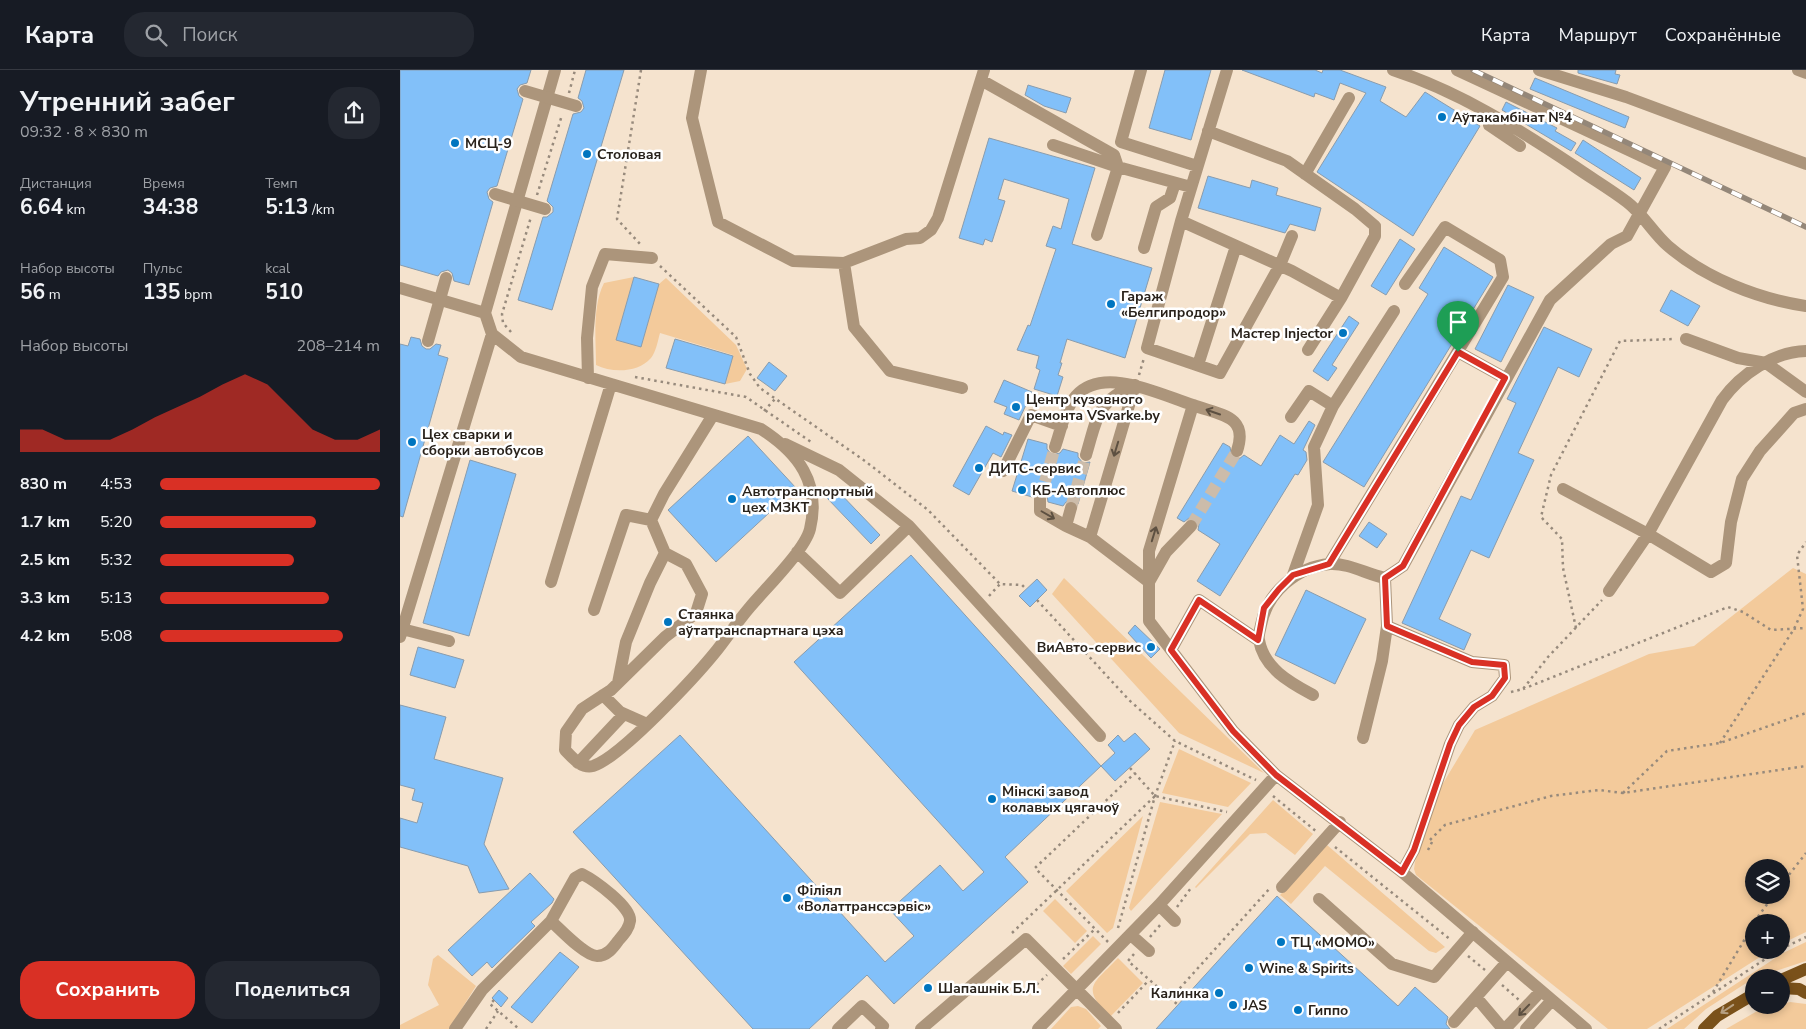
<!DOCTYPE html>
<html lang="ru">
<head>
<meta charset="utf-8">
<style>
	body { margin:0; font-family:"Nunito Sans",sans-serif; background:#242831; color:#f1f3f6; height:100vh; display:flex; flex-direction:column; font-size:19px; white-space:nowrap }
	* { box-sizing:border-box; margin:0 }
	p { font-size:16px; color:#9ea1a6 }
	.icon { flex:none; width:28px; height:28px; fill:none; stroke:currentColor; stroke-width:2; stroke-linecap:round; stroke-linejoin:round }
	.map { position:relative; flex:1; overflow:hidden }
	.drawer { display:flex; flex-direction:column; background:#171b24; width:400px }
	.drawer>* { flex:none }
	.controls { position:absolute; left:1345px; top:789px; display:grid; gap:10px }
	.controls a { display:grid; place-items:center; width:45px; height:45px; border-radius:50%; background:#171b24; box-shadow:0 2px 8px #0003; font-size:25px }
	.pin { position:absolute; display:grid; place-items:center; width:42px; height:42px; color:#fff; margin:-51px -21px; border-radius:50% 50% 50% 0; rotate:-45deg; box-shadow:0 0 5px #0007 }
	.pin .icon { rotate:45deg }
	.round { display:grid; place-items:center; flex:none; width:52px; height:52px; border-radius:20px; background:#242831 }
	.summary { display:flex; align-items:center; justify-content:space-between; height:85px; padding:0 20px }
	h1 { font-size:28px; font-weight:700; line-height:38px }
	.stats { display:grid; grid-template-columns:repeat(3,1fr); gap:8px; height:85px; padding:5px 20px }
	.stats div { display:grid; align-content:center }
	.stats b { font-size:21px; font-weight:700 }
	.stats small { font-size:14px; font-weight:400 }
	.stats p { font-size:14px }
	.chart { height:140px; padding:10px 20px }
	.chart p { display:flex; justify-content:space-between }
	.chart svg { width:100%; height:90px; margin-top:5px; fill:#d93025; opacity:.7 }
	.cta { display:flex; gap:10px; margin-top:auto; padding:10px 20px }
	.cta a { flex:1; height:58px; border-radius:20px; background:#d93025; color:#fff; font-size:20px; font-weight:700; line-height:58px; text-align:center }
	.cta a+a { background:#242831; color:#f1f3f6 }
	ul { padding:0 20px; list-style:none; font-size:16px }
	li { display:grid; grid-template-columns:80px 60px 1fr; align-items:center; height:38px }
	li i { height:12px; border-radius:6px; background:#d93025 }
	header { display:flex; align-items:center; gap:30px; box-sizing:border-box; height:70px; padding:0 25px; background:#171b24; border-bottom:1px solid #363941 }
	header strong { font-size:24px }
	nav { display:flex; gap:28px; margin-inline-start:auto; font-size:18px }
	.search { width:350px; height:45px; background:#242831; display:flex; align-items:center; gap:12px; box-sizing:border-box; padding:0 18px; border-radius:20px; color:#9ea1a6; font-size:19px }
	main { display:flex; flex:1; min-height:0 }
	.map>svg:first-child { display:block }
	.green { fill:#f3ca9b; fill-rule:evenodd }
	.building { fill:#82c0f9; stroke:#899cad }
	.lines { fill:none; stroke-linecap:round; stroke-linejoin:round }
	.minor-tunnel { stroke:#ccbcaa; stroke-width:12; stroke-dasharray:12 6; stroke-linecap:butt }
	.path { stroke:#978a7c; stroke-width:2.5; stroke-dasharray:2.5 4; stroke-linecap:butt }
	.minor { stroke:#ac957b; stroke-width:12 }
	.major { stroke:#7a511a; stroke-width:12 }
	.rail-casing { stroke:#948779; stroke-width:5.5 }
	.rail { stroke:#fff; stroke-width:4; stroke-dasharray:11; stroke-linecap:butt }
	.minor-bridge { stroke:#ac957b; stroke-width:12 }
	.oneway { stroke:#5d5041 }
	.oneway2 { stroke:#b69f81 }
	.route-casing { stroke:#fff; stroke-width:10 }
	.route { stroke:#d93025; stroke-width:6 }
	.poi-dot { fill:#0075bf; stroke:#fff; stroke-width:2 }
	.labels { text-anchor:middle; stroke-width:5; stroke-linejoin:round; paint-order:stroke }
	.poi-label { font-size:14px; font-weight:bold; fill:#29221b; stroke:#fff; text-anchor:start }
</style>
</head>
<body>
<header>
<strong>Карта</strong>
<div class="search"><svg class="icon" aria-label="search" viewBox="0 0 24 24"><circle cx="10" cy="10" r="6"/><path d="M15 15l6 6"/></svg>Поиск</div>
<nav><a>Карта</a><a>Маршрут</a><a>Сохранённые</a></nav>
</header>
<main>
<section class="drawer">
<div class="summary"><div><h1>Утренний забег</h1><p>09:32 · 8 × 830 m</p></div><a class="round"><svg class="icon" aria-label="share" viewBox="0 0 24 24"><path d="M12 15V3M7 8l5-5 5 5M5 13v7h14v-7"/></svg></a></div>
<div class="stats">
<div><p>Дистанция</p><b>6.64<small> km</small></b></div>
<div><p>Время</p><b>34:38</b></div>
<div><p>Темп</p><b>5:13<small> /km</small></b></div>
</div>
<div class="stats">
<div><p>Набор высоты</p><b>56<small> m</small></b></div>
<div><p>Пульс</p><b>135<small> bpm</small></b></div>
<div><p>kcal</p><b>510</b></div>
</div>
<div class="chart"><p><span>Набор высоты</span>208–214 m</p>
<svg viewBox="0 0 160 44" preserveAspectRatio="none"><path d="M0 44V33L10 33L20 38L30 38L40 38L50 33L60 27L70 22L80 17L90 11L100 6L110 11L120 22L130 33L140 38L150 38L160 33V44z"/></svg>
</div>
<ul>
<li><b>830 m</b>4:53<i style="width:100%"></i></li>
<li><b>1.7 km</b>5:20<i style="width:71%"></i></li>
<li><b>2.5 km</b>5:32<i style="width:61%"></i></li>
<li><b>3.3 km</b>5:13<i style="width:77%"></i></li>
<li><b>4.2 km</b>5:08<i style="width:83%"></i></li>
</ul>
<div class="cta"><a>Сохранить</a><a>Поделиться</a></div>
</section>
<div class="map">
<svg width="1406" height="959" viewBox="0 0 1406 959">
	<rect width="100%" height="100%" fill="#f5e3ce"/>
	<!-- green -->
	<path class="green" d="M234 207 216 270 241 277 259 214 266 208 336 275 347 299 340 311 325 314 333 285 260 263C258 270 256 282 251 288 238 303 212 303 196 295 196 269 192 237 204 213Z
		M1393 498 1406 504V862L1381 874V852H1354V880H1371L1247 959H1208L1016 805 1014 799 1015 792 1036 725 1075 660 1249 584 1294 576ZM1354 798H1381V825H1354Z
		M664 508 864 703 779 663 652 524Z
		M779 679 851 713 828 737 762 723Z
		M873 730 913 764 895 785 866 763 850 764 796 818 795 817Z
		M760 732 822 744 731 841 729 838Z
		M743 746 713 858 707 863 666 821Z
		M927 775 1045 877 1036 883 1029 881 925 796 891 834 880 825Z
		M655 829 687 861 675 873 643 841Z
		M693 866 701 874 671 904 663 896Z
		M1406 872V891L1354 908 1306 939 1284 959H1267L1383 883Z
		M38 885 76 916 49 959H0V955L39 935 28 915 33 889Z
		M718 888 743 913 710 947C681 917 692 915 718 888Z
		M1390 932 1406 934V959H1326L1359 940Z
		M678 936 686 939 701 956 698 959H651L671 937Z"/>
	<!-- building -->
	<path class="building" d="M0 0H131L127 13 120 15 117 19 119 26 123 29 97 116 90 118 87 122 89 129 93 132 69 215 54 211 52 203 48 200 41 202 38 206 0 195Z
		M186 0H224L152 240 118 230 143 147H147L153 142V137L147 131 173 44 181 42 184 38 182 31 178 28Z
		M765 0H811L791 70 749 58Z
		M842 0H915L922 3 923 0H940L986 17 980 31 1006 47 1025 22 1080 56 1013 166 917 102 966 23 940 13 934 30 915 23 914 27Z
		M1178 0H1216L1215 4 1220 5 1217 14 1178 3Z
		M1135 8 1229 47 1225 58 1130 19Z
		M628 15 671 28 666 43 644 36 625 25Z
		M1106 32 1157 58 1155 61 1176 73 1171 81 1102 40Z
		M589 68 695 98 672 174 752 198 725 288 667 269 660 293H662L658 305 663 307 657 326 634 319 640 300 636 298 639 286 617 280 628 255 630 256 656 179 646 176 653 156 661 159 669 129 604 109 598 129 605 131 592 172 585 169 583 175 559 168Z
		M1183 70 1241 108 1234 120 1175 83Z
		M808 106 850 118 852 110 878 118 876 125 921 138 915 161 890 154 885 163 798 138Z
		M1000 169 1015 179 986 225 971 216Z
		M1044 177 1093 207 964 417 923 392 1028 224 1019 218Z
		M234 207 259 214 241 277 216 270Z
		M1108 215 1134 227 1101 292 1075 279Z
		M1271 220 1300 236 1288 256 1260 241Z
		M949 246 959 253 932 295 937 298 928 311 913 301Z
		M1144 257 1192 279 1179 307 1158 297 1118 383 1134 390 1089 488 1071 480 1039 549 1071 564 1064 580 1002 553 1061 426 1071 430 1116 333 1107 329Z
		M11 267 20 269 22 276 26 279H30L36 274 41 275 38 285 48 288 3 447 0 446V274L8 276Z
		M275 269 333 286 325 314 266 298Z
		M369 292 387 306 375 321 357 308Z
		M604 310 632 322 619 350 604 344 607 337 594 332Z
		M909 351 915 355 903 380 906 382 907 390 898 405 895 404 820 526 797 511 820 474 798 460 799 454 796 450 789 448 784 452 777 448 823 373 830 377 832 387 839 389 844 385 861 396 880 365 894 374Z
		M586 356 603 365 604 362 612 365 601 387 593 383 569 425 553 416Z
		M348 366 396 418 316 492 268 440Z
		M628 369 647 374V379L652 385 660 383 663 379 678 383V387L683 393 690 392 678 434 673 430 666 432 663 436 648 432 647 425 640 421 636 422 632 427 612 421Z
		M70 390 116 404 69 566 23 553Z
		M436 419 480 465 471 474 427 428Z
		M969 452 987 464 977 478 959 466Z
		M511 485 701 696 605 787 628 812 494 934 467 905 409 959H353L173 762 280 665 485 892 514 866 490 840 540 795 563 821 584 802 394 592Z
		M637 509 647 520 630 537 619 526Z
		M906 520 966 549 935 614 875 585Z
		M735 555 760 579 751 588 728 563Z
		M18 577 64 590 55 618 10 605Z
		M0 635 46 647 34 689 103 708 84 774 109 819 79 823 68 796 0 777V748L17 753 23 733 12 730 15 719 0 715Z
		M735 663 750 679 715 711 701 696 715 683 708 675 718 665 724 672Z
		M130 803 154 829 152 833 131 852 135 856 92 898 87 892 72 906 48 880Z
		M877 826 998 936 1015 917 1048 947 1046 954 1050 959H756Z
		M160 882 179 897 132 953 111 937Z
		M99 920 108 928 101 937 92 928Z"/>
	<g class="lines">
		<!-- minor-tunnel -->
		<path class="minor-tunnel" d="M640 429 655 377
			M671 438 686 385
			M791 456 837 381"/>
		<!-- path -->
		<path class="path" d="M241 0 217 149 241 175
			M169 23 175 0
			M137 125 162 45
			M260 196 336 267 350 304 360 318 465 391 528 440 600 514 622 515 626 519
			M111 262 103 253 102 244 131 147
			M739 305 744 288
			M235 307 346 327 411 372
			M364 341 375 329
			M589 526 600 514
			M637 530 729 630 775 671 856 710
			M1176 558 1163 498 1162 469 1141 447 1151 405 1220 271 1275 269
			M1123 619 1328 537 1343 542 1371 560 1406 558
			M1111 622 1123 619 1148 587 1202 530
			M1320 673 1394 559 1403 539 1397 485 1406 472
			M730 698 755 726 827 742
			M1223 723 1267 681 1320 673 1406 643
			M873 726 917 762
			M1030 770 1045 755 1151 726 1199 720 1223 723 1406 696
			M935 777 1051 870
			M1028 780 1033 770
			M1381 815 1406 783
			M777 837 791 818
			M1354 852 1374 825
			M718 858 755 726 775 671
			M612 863 755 726
			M750 867 761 854
			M708 872 635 798 735 703
			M1381 879 1406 867
			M734 884 728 891 778 935
			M1068 886 1085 900
			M663 889 695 859
			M1102 915 1119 930
			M632 919 647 905
			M1313 922 1354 854
			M771 928 871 817
			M94 930 90 934 119 959
			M718 943 749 910
			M86 959 98 941
			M1259 959 1379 880"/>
		<!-- minor -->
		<path class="minor" d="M301 0 292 48 318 152 393 191 444 193 506 169 520 168 531 160 538 148 584 0
			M741 0 721 72 797 96
			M827 0 781 151 892 201 941 228 908 280
			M993 0C1058 21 1117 58 1174 96 1191 108 1210 119 1227 132 1243 144 1253 163 1268 176 1305 208 1358 229 1406 236
			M1139 0 1226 27 1406 94
			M1398 0 1406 3
			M581 10 714 85 718 97
			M1094 46 1089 55 1120 76
			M808 61 887 91 955 139 975 156V166L941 228
			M653 75 718 97
			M905 104 949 28
			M781 151 747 278 820 303 880 195 892 166
			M697 165 718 97 791 117
			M744 178 756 137 770 128 775 113
			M444 193 454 257 490 301 562 318
			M0 218 85 243 155 0
			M85 243 92 264 121 287 361 359C398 383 421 412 410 459 405 480 364 520 350 537 338 551 328 566 317 580 297 605 220 688 193 696 181 699 172 687 165 680L166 662 182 639 211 620 265 567 296 543 302 524 286 494 265 483 250 513 226 572 218 613
			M1286 269 1338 288 1366 293 1406 322
			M1058 282 1105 308
			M798 295 836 176
			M188 308 187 268 192 217 205 184 252 188
			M793 335C820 345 849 345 837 381
			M891 347 909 321 933 336
			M385 374 439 400 509 456
			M655 377C661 360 664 340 676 326 703 295 761 325 793 335L749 481V551L833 661 876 705 1002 802 1186 959
			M686 385C697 349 696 331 735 315
			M603 401 631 345 662 356
			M1163 419 1248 464 1311 502 1326 493 1331 452 1342 409 1360 381 1394 343 1406 339
			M640 429V441L666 456
			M671 438 666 456 690 467 749 512
			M690 467 735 315
			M397 482 440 523 509 456 700 666
			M265 483 251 450 264 424 313 345
			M929 494 1103 207 1100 190 1045 157 1005 214
			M893 505 918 435 914 377 933 336 994 241
			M985 508 987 556 1072 592 1104 595 1105 608 1092 626 1074 637 1059 655 1050 674 1014 780 1002 802
			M151 512 211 314
			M749 512 766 482 791 456
			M1209 521 1248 464 1322 330C1341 304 1373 282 1406 281
			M194 540 226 445 251 450
			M2 559 49 571
			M0 567 92 264
			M771 580 799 530 858 570
			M203 625 220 642 247 654
			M913 625C891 613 864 599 859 570 858 566 860 560 861 555 867 523 896 497 930 494 949 493 966 504 985 508L1003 496 1150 230 1211 174 1227 166 1265 97 1057 0
			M963 668 982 591 987 556
			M178 693 224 644
			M882 817 940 752
			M919 829 992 894 1034 907 1073 862
			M759 835 775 851
			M731 865 749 881
			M1076 927 1103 959
			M1054 952 1107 892
			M55 959 82 920 151 851 175 808 182 804C194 810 232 837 230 851 229 859 223 865 218 871 213 878 207 886 197 886 185 886 160 859 151 851
			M438 959 462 936 483 956 481 959
			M521 959 626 869 716 959
			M638 959 759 835 876 705
			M1105 959 1141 921
			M1126 959 1152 930"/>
		<!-- major -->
		<path class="major" d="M1381 910 1406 899
			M1381 918 1399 919 1406 923
			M1304 959 1317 946 1354 924"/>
		<!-- rail casing -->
		<g class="rail-casing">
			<path id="rail" d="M1073 0 1406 157"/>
		</g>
		<!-- rail -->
		<use href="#rail" class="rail"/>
		<!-- minor-bridge -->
		<path class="minor-bridge" d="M125 21 176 36
			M95 124 145 139
			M28 271 46 208"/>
	</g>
	<!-- one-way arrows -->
	<defs><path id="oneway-shaft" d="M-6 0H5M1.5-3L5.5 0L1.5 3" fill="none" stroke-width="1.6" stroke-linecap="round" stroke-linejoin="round" transform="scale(1.25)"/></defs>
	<g class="oneway">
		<use href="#oneway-shaft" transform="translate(813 342) rotate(-161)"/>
		<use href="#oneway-shaft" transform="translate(716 379) rotate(107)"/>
		<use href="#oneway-shaft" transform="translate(648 445) rotate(30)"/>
		<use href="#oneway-shaft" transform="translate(754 464) rotate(-73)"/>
		<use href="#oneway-shaft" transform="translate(1124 940) rotate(134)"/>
	</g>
	<use class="oneway2" href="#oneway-shaft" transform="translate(1327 939) rotate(146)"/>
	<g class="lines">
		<!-- route casing -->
		<g class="route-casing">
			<path id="route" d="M1058 282 1105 308 1003 496 985 508 987 556 1072 592 1104 595 1105 608 1092 626 1074 637 1059 655 1050 674 1014 780 1002 802 876 705 833 661 771 580 799 530 858 570 864 538 879 519 893 505 929 494Z"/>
		</g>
		<!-- route -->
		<use href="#route" class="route"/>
	</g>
	<!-- markers -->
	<g class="poi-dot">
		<circle cx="1042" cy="47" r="5"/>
		<circle cx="55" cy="73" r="5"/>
		<circle cx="187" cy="84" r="5"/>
		<circle cx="711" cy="234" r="5"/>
		<circle cx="943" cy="263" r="5"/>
		<circle cx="616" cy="337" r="5"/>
		<circle cx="12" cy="372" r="5"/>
		<circle cx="579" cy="398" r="5"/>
		<circle cx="622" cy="420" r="5"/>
		<circle cx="332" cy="429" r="5"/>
		<circle cx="268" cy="552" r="5"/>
		<circle cx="751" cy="577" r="5"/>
		<circle cx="592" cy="729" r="5"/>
		<circle cx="387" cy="828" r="5"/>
		<circle cx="881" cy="872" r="5"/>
		<circle cx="849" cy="898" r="5"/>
		<circle cx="528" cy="918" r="5"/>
		<circle cx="819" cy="923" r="5"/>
		<circle cx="833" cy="935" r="5"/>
		<circle cx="898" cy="940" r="5"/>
	</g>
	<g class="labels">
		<!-- poi labels -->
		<g class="poi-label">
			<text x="1052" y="52">Аўтакамбінат №4</text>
			<text x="65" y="78">МСЦ-9</text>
			<text x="197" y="89">Столовая</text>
			<text x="721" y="231">Гараж<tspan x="721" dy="16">«Белгипродор»</tspan></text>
			<text x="933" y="268" text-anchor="end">Мастер Injector</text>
			<text x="626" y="334">Центр кузовного<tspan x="626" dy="16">ремонта VSvarke.by</tspan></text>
			<text x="22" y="369">Цех сварки и<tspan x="22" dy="16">сборки автобусов</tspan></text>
			<text x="589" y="403">ДИТС-сервис</text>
			<text x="632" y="425">КБ-Автоплюс</text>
			<text x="342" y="426">Автотранспортный<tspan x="342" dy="16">цех МЗКТ</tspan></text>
			<text x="278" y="549">Стаянка<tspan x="278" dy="16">аўтатранспартнага цэха</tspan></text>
			<text x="741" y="582" text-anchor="end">ВиАвто-сервис</text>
			<text x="602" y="726">Мінскі завод<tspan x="602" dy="16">колавых цягачоў</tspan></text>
			<text x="397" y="825">Філіял<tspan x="397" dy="16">«Волаттранссэрвіс»</tspan></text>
			<text x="891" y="877">ТЦ «МОМО»</text>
			<text x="859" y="903">Wine &amp; Spirits</text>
			<text x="538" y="923">Шапашнік Б.Л.</text>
			<text x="809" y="928" text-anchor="end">Калинка</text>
			<text x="843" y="940">JAS</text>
			<text x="908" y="945">Гиппо</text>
		</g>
	</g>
</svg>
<div class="controls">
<a><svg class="icon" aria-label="layers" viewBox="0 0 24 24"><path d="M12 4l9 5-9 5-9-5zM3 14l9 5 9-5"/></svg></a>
<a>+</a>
<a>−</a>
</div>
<div class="pin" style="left:1058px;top:282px;background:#1e9e55"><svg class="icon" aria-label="arrive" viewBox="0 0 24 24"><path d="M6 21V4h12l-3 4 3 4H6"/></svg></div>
</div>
</main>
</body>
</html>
